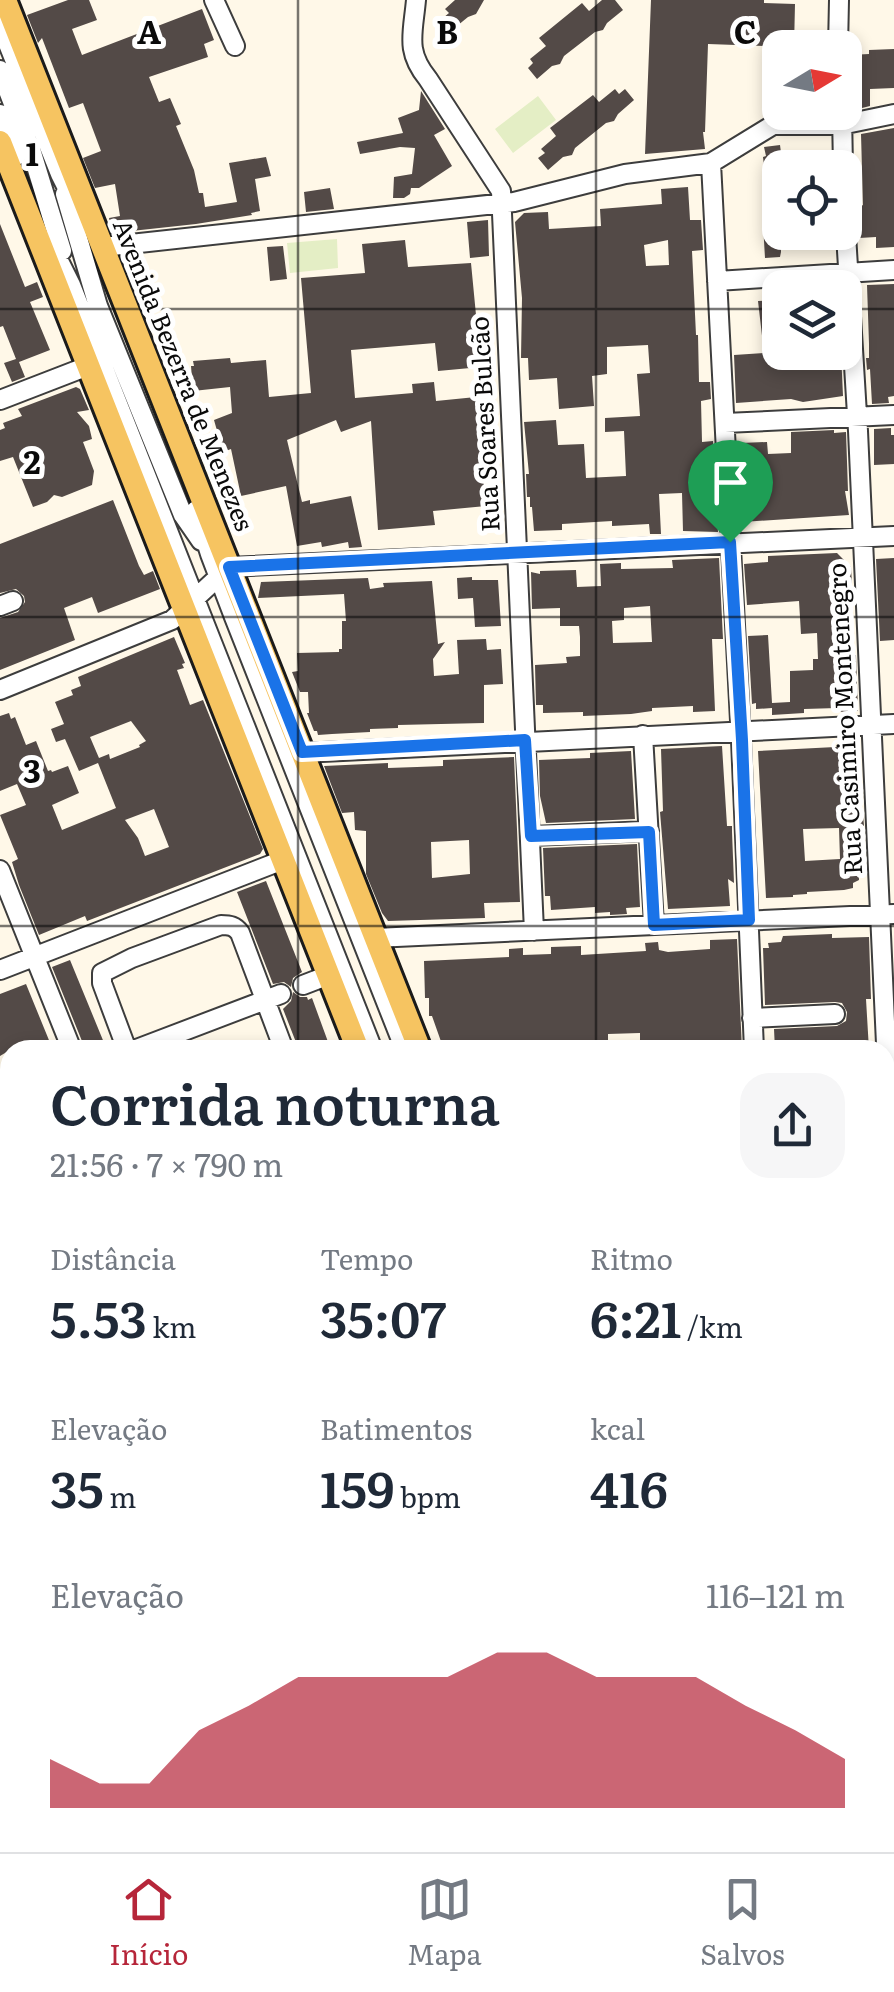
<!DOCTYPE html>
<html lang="pt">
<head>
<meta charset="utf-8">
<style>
	body { margin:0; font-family:Literata,serif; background:#f6f6f7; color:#1f2937; height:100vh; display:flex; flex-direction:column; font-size:38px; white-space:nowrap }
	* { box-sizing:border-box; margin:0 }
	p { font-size:32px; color:#747a83 }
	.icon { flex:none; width:55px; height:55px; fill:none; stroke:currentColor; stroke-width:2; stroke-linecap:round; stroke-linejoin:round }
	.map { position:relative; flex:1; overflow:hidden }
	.side { position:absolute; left:0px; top:1040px; width:895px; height:812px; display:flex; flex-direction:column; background:#fff; border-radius:30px 30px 0 0; box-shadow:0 5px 15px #0003 }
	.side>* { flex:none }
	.needle { width:65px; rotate:80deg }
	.fabs { position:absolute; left:762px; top:30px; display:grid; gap:20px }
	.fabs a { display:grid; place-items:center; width:100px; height:100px; border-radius:20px; background:#fff; box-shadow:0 5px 15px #0003; font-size:50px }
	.pin { position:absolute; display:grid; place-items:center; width:85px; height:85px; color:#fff; margin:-102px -42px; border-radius:50% 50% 50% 0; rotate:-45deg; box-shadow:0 0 10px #0007 }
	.pin .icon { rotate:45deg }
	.round { display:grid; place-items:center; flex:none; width:105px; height:105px; border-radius:30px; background:#f6f6f7 }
	.overview { display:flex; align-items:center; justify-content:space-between; height:170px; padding:0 50px }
	h1 { font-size:55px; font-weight:600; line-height:75px }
	.metrics { display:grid; grid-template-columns:repeat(3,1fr); gap:15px; height:170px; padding:10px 50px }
	.metrics div { display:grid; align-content:center }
	.metrics b { font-size:50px; font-weight:600 }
	.metrics small { font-size:28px; font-weight:400 }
	.metrics p { font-size:28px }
	.chart { height:280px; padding:20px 50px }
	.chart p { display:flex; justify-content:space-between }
	.chart svg { width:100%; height:180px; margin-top:10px; fill:#b6263a; opacity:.7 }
	.menu { display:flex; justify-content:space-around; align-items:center; height:140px; border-top:2px solid #e0e1e3; background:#fff; font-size:28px; color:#747a83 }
	.menu a { display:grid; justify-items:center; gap:5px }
	.menu .current { color:#b6263a }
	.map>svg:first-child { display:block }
	.pitch { fill:#e4eec5 }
	.building { fill:#534a47; fill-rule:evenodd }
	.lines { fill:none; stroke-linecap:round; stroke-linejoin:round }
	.minor-casing { stroke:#3d3d3d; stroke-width:22 }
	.major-casing { stroke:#1b1b1b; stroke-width:28 }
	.minor { stroke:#fff; stroke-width:18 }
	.major { stroke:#f6c461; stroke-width:22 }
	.route-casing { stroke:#fff; stroke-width:20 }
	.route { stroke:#1a73e8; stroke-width:12 }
	.grid { fill:none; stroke:#0a0a0a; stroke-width:2.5; stroke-opacity:0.55 }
	.labels { text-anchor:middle; stroke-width:10; stroke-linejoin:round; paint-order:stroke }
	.street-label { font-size:25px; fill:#0a0a0a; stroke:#fff }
	.grid-label { font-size:32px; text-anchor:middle; font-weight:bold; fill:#0a0a0a; stroke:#fff; stroke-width:10; stroke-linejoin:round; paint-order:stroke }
</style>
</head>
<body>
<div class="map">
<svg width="894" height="1852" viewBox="0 0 894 1852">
	<rect width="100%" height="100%" fill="#fff8e8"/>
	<!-- pitch -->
	<path class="pitch" d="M538 96 556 120 513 153 495 129Z
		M337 239 338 268 290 273 287 243Z"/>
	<!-- building -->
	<path class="building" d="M68 0H89L97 20 72 29 82 55 202 9 214 40 204 44 208 57 149 77 159 102 170 98 181 124 176 126 194 170 199 193H203L205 207 237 202 229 163 266 157 271 176 255 179 260 211 251 213 252 215 196 224 113 233 109 218 120 216 115 184 95 188 83 158 101 151 83 103 69 108 42 38 38 43 27 15Z
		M455 0H484L476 14 468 17 452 30 443 18 449 13 445 9Z
		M602 0H615L623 10 607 23 603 30 595 32 564 56 560 64 552 66 537 79 528 68 533 63 530 59 546 46 539 38 582 3 589 11Z
		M651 0H764V3L795 4 794 47 708 44 705 132H703L705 149 645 154Z
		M894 49V88L870 89V106L854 110 850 55 869 54V50Z
		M615 89 619 94 625 89 634 100 618 114 614 121 606 123 575 148 572 155 563 157 548 170 538 158 545 153 541 149 556 136 550 128 593 95 599 102Z
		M421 91 445 129 434 135 452 166 419 188H411L410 194 404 198H393L394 177 412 174 415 148 400 147 360 154 357 142 403 133 398 118 419 110Z
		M894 128V247L876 248V237L859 238 858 233V208L863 205 861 134Z
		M780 145 783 168H780L781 252 780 257 765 258 763 224H768L766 184 763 157 766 156 764 147Z
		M688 187 690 220H701L703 250 692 251 696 335H698L699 382H710L711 399 701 401 702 442 713 441 718 532 683 531 682 493 659 494 661 534H650L649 524 612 526V521L562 524V530L534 531 532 507H530V497H527L526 474H529L524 422 556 420 558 445 584 444 586 478 626 476 624 431 605 432V418L640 416 637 374 650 373 648 345 607 347V374L592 376 594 406 559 409 557 378 529 380 528 358H521L522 298 515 222 524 213 548 212 549 229 601 226 600 209 662 204 661 189ZM668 240 669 265 646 266 644 245Z
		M330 188 334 209 306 212 304 192Z
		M488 220 489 256 470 258 467 222Z
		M0 224 25 287 37 282 43 297 30 302 50 350 19 362 25 377 12 382 4 363 16 359 3 326 0 327Z
		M405 240 408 267 471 263 481 367 438 371 435 343 351 350 355 398 413 393 412 384 434 382 436 401 476 397 486 506 433 511 435 525 378 530 371 421 341 432 336 420 287 440 302 502 310 500V504L351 496 362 547 349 548 348 542 322 547 321 542 297 546 286 486 241 496 231 449 223 452 214 420 232 413 230 387 193 391 191 366H194L193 361 230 358 231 363 266 360 269 397 311 393 301 278 365 273 362 244Z
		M283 246 287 279 270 281 267 247Z
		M894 284V396L888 397 889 403 872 404 870 369 867 370 866 358H869V344L867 285Z
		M780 300V331H778L776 352H841L843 396 803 402 791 399 736 403 734 355 764 353 758 301Z
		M76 387 80 389 89 410 77 412 89 426 92 439 83 442 94 471 92 485 62 497 54 495 47 502 33 507 13 457 0 461V430L5 428 3 423 22 416 18 409Z
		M891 428V435H894V464L874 465V429Z
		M834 430V433L846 432 848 491H845L849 515 742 522 740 486H746L745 457 742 458 741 443 767 442 768 454 791 453V432Z
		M113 500 139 566 144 575 153 571 160 589 98 613 92 597 64 608 75 640 0 670V618L18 612 25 602 24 596 16 589 0 593V544Z
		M837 553 851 567 853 604 843 606 846 656 856 655 858 711 837 712V708L804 709V713L772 715V708L756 709V703L752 704 748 636 768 635 772 703 790 702V671L813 670V659H818L817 633 801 634 799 601 747 605 744 564 768 562V556Z
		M719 558 723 639H712L715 711 693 712V706L652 708V711L631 714 583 716V712L543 713V705H536L535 665 567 663 566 657 580 656V637L579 626H560V608L532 609 531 572 540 574V571L576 570 577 587 601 586 600 564 621 563V569L673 568 672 560ZM650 606 652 642 613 643 612 621 624 620V608Z
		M894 558V640L880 641 876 559Z
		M472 577V580H498L501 626 475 627 473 598 458 599 457 578Z
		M368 578 370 589 384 587 383 583 432 581 438 644 445 642 433 659 434 676 459 674 457 640 486 639 487 650 501 649 503 684 484 685V723L398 725V728L370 729V732L332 734 318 735 317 731H314L307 713H309L308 692H300L292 672 298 671 297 653 339 652V649H342V621H346L344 594 258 598 261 582Z
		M174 637 185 663 182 664 184 668 177 670 190 705 203 700 263 849 260 854 87 921 85 916 39 935 19 885 12 862 18 859 0 815 26 805 17 784 0 791V716L9 713 11 719 15 717 26 745 36 741 48 771 51 770 52 772 68 766 79 793 52 805 62 830 116 808 98 763 79 771 65 739 56 742 51 729 64 724 55 702 73 695 71 690 81 686 78 677ZM131 721 146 741 139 745 140 747 110 759 109 754 99 758 90 737ZM154 809 169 847 145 856 138 838 125 820Z
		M722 746 727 826H732V832L734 883 728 879 730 906 668 909 660 812 663 811 661 749Z
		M855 746 858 814H863L864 826H857L859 880 853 883V888L844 890 807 892V894L793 895V897L766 898 758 751ZM839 828 840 859 805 861 803 829Z
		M631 751 635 819 546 823 540 796 539 760 590 758V753Z
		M514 757 520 902 484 903 485 918 388 921 382 913 366 874V831L355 830 354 812 342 813 324 766 388 763V768L417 767 443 766V760ZM469 840 470 874 432 878 431 842Z
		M637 844 640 907 626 908 627 914 610 915V912L595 913V907L551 910 550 896H545L543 848Z
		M266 881 302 972 293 978 291 987 284 982 273 984 237 892Z
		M832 934V938L869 937 871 999H866L869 1050H775L774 1029 837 1026 846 1021 847 1012 842 1003 835 1002 765 1005 763 948H769L768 943 781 942 783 936Z
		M737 939 742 1050H640V1033L608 1034V1050H505V1041L480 1042 481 1050H444L432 1016H429V998H425L424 961 509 957V949L523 948V955L551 954V947L581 946V955L646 951 645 943 658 942 659 950 668 952 710 949V940Z
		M70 960 107 1050H85L84 1046 52 967Z
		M26 984 53 1050H30L28 1045 10 1050 0 1056V994Z
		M293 992 300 997H307L308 1000 312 998 331 1050H299L283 1009 291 1001Z"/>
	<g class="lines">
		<!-- minor casing -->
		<g class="minor-casing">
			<path id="minor" d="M214 0 235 46
				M416 0C413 34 405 51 428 79L501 191 534 931
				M0 24 60 174 76 206
				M838 48 839 0
				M0 70 32 153 62 251
				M842 113 843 168
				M0 114 16 156
				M711 163 741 740 754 1050
				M65 194 98 306 183 515 201 541
				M845 218 858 431 894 1219
				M49 241 71 285 373 1050
				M103 247 514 202 625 174 711 163 773 125H841L894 114
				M717 281 894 270
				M0 400 88 366
				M725 423 894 415
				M196 510 210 554 234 617 405 1050
				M0 606 13 601
				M0 690 172 620 229 567 894 536
				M643 735 654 925
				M302 753 894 724
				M531 836 649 831
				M0 870 72 1050
				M375 938 894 914
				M0 970 283 860
				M303 985 329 975
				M752 1018 835 1014
				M127 1050 102 983V973L132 958 221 925C230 925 235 926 240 933L284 1050
				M134 1050 281 994
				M0 1127 10 1152
				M0 1258 10 1254
				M885 1293H894
				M885 1505 894 1502
				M0 1544 10 1540
				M0 1598 10 1624
				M0 1691 10 1687
				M0 1812 10 1808
				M97 1842 100 1852
				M690 1842 694 1852
				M710 1842 714 1852
				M164 1852 187 1842
				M383 1852 393 1848"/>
		</g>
		<!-- major casing -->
		<g class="major-casing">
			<path id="major" d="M5 0 420 1050
				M0 142 358 1050
				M675 1842 679 1852
				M737 1842 741 1852"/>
		</g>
		<!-- minor -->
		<use href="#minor" class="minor"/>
		<!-- major -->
		<use href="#major" class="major"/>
	</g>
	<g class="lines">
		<!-- route casing -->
		<g class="route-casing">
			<path id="route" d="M730 542 742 740 749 920 654 925 649 832 531 836 525 740 302 752 229 567Z"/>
		</g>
		<!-- route -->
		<use href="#route" class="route"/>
	</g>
	<!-- grid -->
	<path class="grid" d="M298 0V1050M596 0V1050M0 309H780M845 309H894M0 617H894M0 926H894M0 1235H10M885 1235H894M0 1543H10M885 1543H894M298 1842V1852M596 1842V1852"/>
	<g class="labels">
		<!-- street labels -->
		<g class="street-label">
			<text transform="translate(183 375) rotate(68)" y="9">Avenida Bezerra de Menezes</text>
			<text transform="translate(485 424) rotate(-93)" y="9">Rua Soares Bulcão</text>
			<text transform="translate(845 719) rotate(-93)" y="9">Rua Casimiro Montenegro</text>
		</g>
	</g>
	<g class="grid-label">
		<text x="149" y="44">A</text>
		<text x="447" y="44">B</text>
		<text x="745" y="44">C</text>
		<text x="32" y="166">1</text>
		<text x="32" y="474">2</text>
		<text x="32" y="783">3</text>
	</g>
</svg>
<div class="fabs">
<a><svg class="needle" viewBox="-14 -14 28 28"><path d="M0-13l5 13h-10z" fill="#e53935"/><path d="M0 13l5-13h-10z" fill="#747a83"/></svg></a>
<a><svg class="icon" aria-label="locate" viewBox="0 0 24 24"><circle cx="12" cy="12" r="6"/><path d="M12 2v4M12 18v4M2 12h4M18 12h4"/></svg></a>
<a><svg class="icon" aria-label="layers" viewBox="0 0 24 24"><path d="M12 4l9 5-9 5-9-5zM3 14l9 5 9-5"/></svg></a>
</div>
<div class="pin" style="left:730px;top:542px;background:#1e9e55"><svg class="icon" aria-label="arrive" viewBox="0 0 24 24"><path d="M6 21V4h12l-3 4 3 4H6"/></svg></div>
<section class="side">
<div class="overview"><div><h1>Corrida noturna</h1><p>21:56 · 7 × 790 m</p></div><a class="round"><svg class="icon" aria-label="share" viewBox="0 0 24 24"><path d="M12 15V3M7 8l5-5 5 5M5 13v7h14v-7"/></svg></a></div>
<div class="metrics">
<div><p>Distância</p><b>5.53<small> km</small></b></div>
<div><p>Tempo</p><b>35:07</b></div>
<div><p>Ritmo</p><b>6:21<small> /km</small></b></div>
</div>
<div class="metrics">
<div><p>Elevação</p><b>35<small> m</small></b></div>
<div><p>Batimentos</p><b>159<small> bpm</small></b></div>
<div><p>kcal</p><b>416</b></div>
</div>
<div class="chart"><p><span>Elevação</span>116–121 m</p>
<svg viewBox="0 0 160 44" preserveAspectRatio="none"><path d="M0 44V32L10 38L20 38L30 25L40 19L50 12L60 12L70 12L80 12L90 6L100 6L110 12L120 12L130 12L140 19L150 25L160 32V44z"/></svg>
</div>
</section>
</div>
<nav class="menu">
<a class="current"><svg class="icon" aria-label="home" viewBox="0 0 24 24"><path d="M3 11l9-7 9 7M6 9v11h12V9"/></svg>Início</a>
<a><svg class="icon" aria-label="map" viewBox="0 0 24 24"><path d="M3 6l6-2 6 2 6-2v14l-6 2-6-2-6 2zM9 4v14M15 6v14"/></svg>Mapa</a>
<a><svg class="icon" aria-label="saved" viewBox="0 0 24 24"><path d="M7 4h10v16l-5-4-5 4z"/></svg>Salvos</a>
</nav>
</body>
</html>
